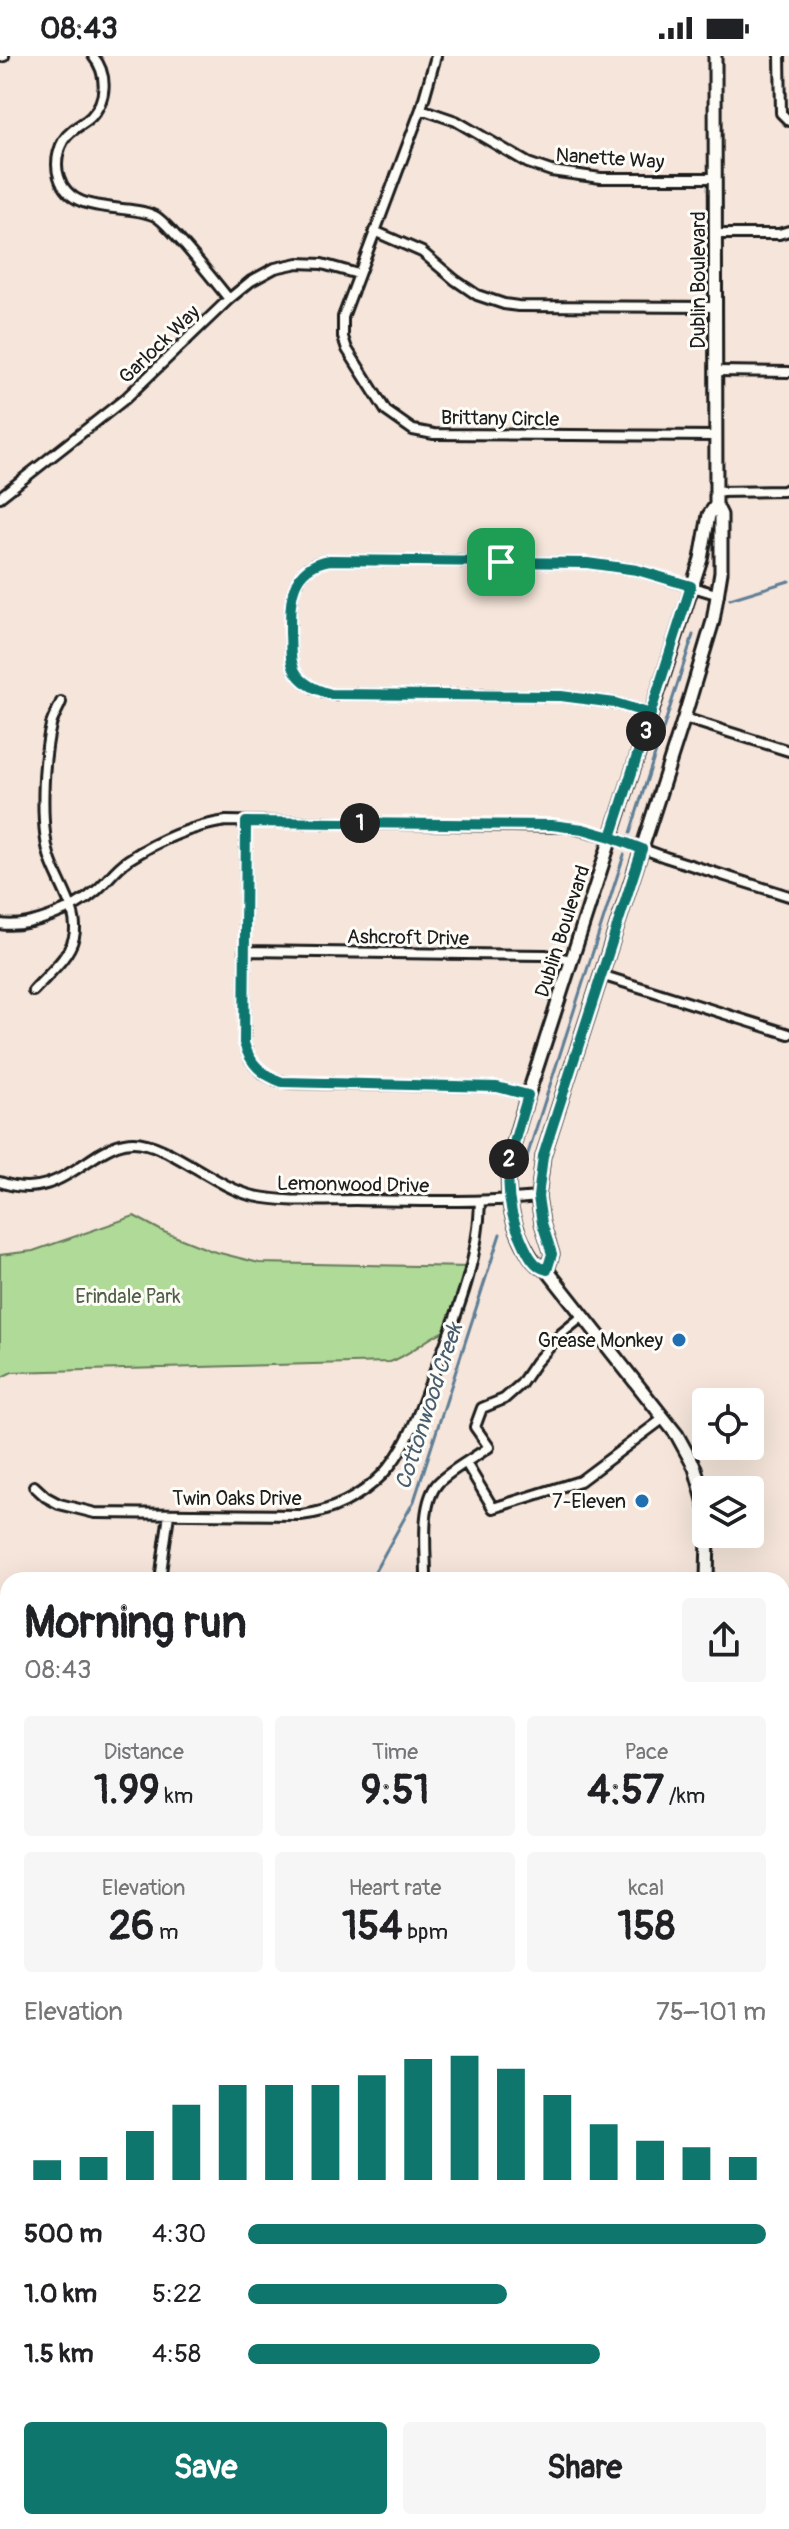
<!DOCTYPE html>
<html lang="en">
<head>
<meta charset="utf-8">
<style>
	body { margin:0; font-family:Pangolin,sans-serif; background:#f6f6f6; color:#202124; height:100vh; display:flex; flex-direction:column; font-size:30px; white-space:nowrap }
	* { box-sizing:border-box; margin:0 }
	p { font-size:26px; color:#757577 }
	.icon { flex:none; width:44px; height:44px; fill:none; stroke:currentColor; stroke-width:2; stroke-linecap:round; stroke-linejoin:round }
	.map { position:relative; flex:1; overflow:hidden }
	.details { position:absolute; left:0px; top:1516px; width:790px; height:958px; display:flex; flex-direction:column; background:#fff; border-radius:24px 24px 0 0; box-shadow:0 8px 32px #0002 }
	.details>* { flex:none }
	.buttons { position:absolute; left:692px; top:1332px; display:grid; gap:16px }
	.buttons a { display:grid; place-items:center; width:72px; height:72px; border-radius:8px; background:#fff; box-shadow:0 8px 32px #0002; font-size:40px }
	.pin { position:absolute; display:grid; place-items:center; width:68px; height:68px; color:#fff; margin:-34px; border-radius:16px; box-shadow:0 4px 12px #0006 }
	.km { position:absolute; width:40px; height:40px; margin:-20px; border-radius:50%; background:#222; color:#fff; font-size:22px; line-height:40px; text-align:center }
	.round { display:grid; place-items:center; flex:none; width:84px; height:84px; border-radius:8px; background:#f6f6f6 }
	.overview { display:flex; align-items:center; justify-content:space-between; height:136px; padding:0 24px }
	h1 { font-size:44px; font-weight:700; line-height:60px }
	.figures { display:grid; grid-template-columns:repeat(3,1fr); gap:12px; height:136px; padding:8px 24px }
	.figures div { display:grid; align-content:center; border-radius:8px; background:#f6f6f6; text-align:center }
	.figures b { font-size:40px; font-weight:700 }
	.figures small { font-size:22px; font-weight:400 }
	.figures p { font-size:22px }
	.chart { height:224px; padding:16px 24px }
	.chart p { display:flex; justify-content:space-between }
	.chart svg { width:100%; height:144px; margin-top:8px; stroke:#0f766e; stroke-width:6 }
	.cta { display:flex; gap:16px; margin-top:auto; padding:16px 24px }
	.cta a { flex:1; height:92px; border-radius:8px; background:#0f766e; color:#fff; font-size:32px; font-weight:700; line-height:92px; text-align:center }
	.cta a+a { background:#f6f6f6; color:#202124 }
	ul { padding:0 24px; list-style:none; font-size:26px }
	li { display:grid; grid-template-columns:128px 96px 1fr; align-items:center; height:60px }
	li i { height:20px; border-radius:10px; background:#0f766e }
	.status { display:flex; justify-content:space-between; align-items:center; height:56px; padding:0 40px; background:#fff; direction:ltr }
	.status svg { height:22px; fill:currentColor }
	.map>svg:first-child { display:block }
	.green { fill:#afda98; stroke:#667b5a; stroke-width:2 }
	.lines { fill:none; stroke-linecap:round; stroke-linejoin:round }
	.stream { stroke:#5f7e96; stroke-width:3 }
	.street-casing { stroke:#1c1c1c; stroke-width:14 }
	.secondary-casing { stroke:#1c1c1c; stroke-width:17 }
	.highway-casing { stroke:#1c1c1c; stroke-width:20 }
	.street { stroke:#fdfcf7; stroke-width:8 }
	.secondary { stroke:#fdfcf7; stroke-width:11 }
	.highway { stroke:#f7e281; stroke-width:14 }
	.route-casing { stroke:#fff; stroke-width:16 }
	.route { stroke:#0f766e; stroke-width:10 }
	.poi-dot { fill:#1f6fb2; stroke:#fdfcf7; stroke-width:3 }
	.labels { text-anchor:middle; stroke-width:6; stroke-linejoin:round; paint-order:stroke }
	.street-label { font-size:20px; fill:#1c1c1c; stroke:#fdfcf7 }
	.park-label { font-size:20px; fill:#4f5e47; stroke:#fdfcf7 }
	.poi-label { font-size:20px; fill:#1c1c1c; stroke:#fdfcf7; text-anchor:end }
	.water-label { font-size:22px; font-style:italic; fill:#485d6e; stroke:#fdfcf7 }
</style>
</head>
<body>
<div class="status"><b>08:43</b><svg viewBox="0 0 49 12"><path d="M0 12V9h3v3zM5 12V6h3v6zM10 12V3h3v9zM15 12V0h3v12zM26 1h20v11H26zM47 4h2v5h-2z"/></svg></div>
<div class="map">
<svg width="789" height="2473" viewBox="0 0 789 2473">
	<rect width="100%" height="100%" fill="#f5e5da"/>
	<filter id="ink" filterUnits="userSpaceOnUse"><feTurbulence type="fractalNoise" baseFrequency=".0125" numOctaves="2"/><feDisplacementMap in="SourceGraphic" scale="16" xChannelSelector="R" yChannelSelector="G"/><feConvolveMatrix kernelMatrix="1 2 1 2 8 2 1 2 1" color-interpolation-filters="sRGB"/></filter>
	<g filter="url(#ink)">
		<!-- green -->
		<path class="green" d="M134 1160 164 1176 212 1195 259 1207 471 1211 451 1273C428 1279 413 1298 390 1306L12 1316 0 1322V1199L33 1195Z"/>
		<g class="lines">
			<!-- stream -->
			<path class="stream" d="M730 543 789 525
				M630 777 693 579
				M523 1113 624 799
				M370 1524 414 1445 500 1178
				M0 2202 8 2191"/>
			<!-- street casing -->
			<g class="street-casing">
				<path id="street" d="M93 0C108 18 107 44 91 61 85 67 77 70 71 76 59 85 54 106 59 121 71 161 125 146 155 160 169 167 216 227 229 243
					M436 0 421 53 343 261V281L347 293 386 355 413 374 434 378 716 380
					M780 0 781 57 789 65
					M0 1 4 0
					M421 53 456 65 528 107 551 115 601 122H716
					M374 175 422 196 455 224 477 239 504 248 518 250 716 251
					M716 178H779L789 175
					M716 315 789 316
					M716 436 783 435 789 432
					M0 441 126 342 229 243 251 225 275 212 298 207 322 208 358 218
					M651 658 615 647 561 640 331 638C316 634 302 628 295 615 289 604 291 589 290 577 290 543 290 510 330 504L587 507 637 514 719 539
					M684 662 789 695
					M246 766 244 987C250 1011 267 1025 292 1027L497 1031 528 1039
					M0 868C28 873 76 853 97 834 108 824 116 812 128 804 157 785 192 770 226 765L568 771 611 781 665 801 789 840
					M244 895 545 899 572 904
					M601 919 789 978
					M33 935C47 919 69 902 74 881 80 857 59 828 51 805 39 772 43 703 51 669 53 661 58 654 61 646
					M0 1126C42 1141 65 1120 99 1098 110 1092 120 1086 133 1086 168 1086 214 1131 254 1140 287 1147 323 1144 356 1144 417 1145 478 1147 538 1141
					M466 1407 493 1452 580 1425 664 1362
					M34 1430 46 1441 59 1448 95 1457 301 1459C331 1456 360 1441 382 1419 407 1393 419 1356 432 1322 454 1265 479 1207 480 1145
					M426 1519C426 1494 420 1447 438 1427 449 1415 474 1402 489 1391L475 1371 482 1352 504 1343 521 1328 536 1306 562 1277 583 1260
					M160 1524 169 1458
					M0 1614H8
					M0 1723 8 1730
					M0 1822 8 1802
					M782 1902 789 1907
					M784 1986 785 1925 789 1912
					M0 2070 8 2073
					M782 2109H789
					M782 2225H789
					M782 2347H789
					M0 2395 8 2381
					M782 2450 789 2441
					M513 2466 523 2473
					M262 2473 267 2466
					M411 2473 416 2466
					M560 2473 565 2466
					M764 2473 769 2466"/>
			</g>
			<!-- secondary casing -->
			<g class="secondary-casing">
				<path id="secondary" d="M547 1214 552 1198 542 1167 538 1141 543 1100 684 662 713 565 721 516V459L716 449 715 0
					M706 1451 695 1412 677 1379 547 1214C536 1211 531 1202 526 1193 495 1136 511 1095 528 1039L701 503 709 459 716 449
					M707 1524 708 1478
					M782 1737 789 1742"/>
			</g>
			<!-- highway casing -->
			<g class="highway-casing">
				<path id="highway" d="M782 1582 789 1583
					M0 1890 8 1874
					M0 1931 8 1917"/>
			</g>
			<!-- street -->
			<use href="#street" class="street"/>
			<!-- secondary -->
			<use href="#secondary" class="secondary"/>
			<!-- highway -->
			<use href="#highway" class="highway"/>
		</g>
	</g>
	<g class="lines" filter="url(#ink)">
		<!-- route casing -->
		<g class="route-casing">
			<path id="route" d="M501 506 587 507 637 514 691 530 611 781 583 773 552 769 246 766 244 987C250 1008 262 1019 282 1026L497 1031 528 1039C512 1093 496 1133 523 1187 528 1198 534 1211 547 1214L552 1198 542 1167 538 1141 543 1100 642 793 611 781 651 658 615 647 561 640 331 638C316 634 302 628 295 615 289 604 291 589 290 577 290 543 290 511 330 504L501 506"/>
		</g>
		<!-- route -->
		<use href="#route" class="route"/>
	</g>
	<!-- markers -->
	<g class="poi-dot">
		<circle cx="679" cy="1284" r="8"/>
		<circle cx="642" cy="1445" r="8"/>
	</g>
	<g class="labels">
		<!-- street labels -->
		<g class="street-label">
			<text transform="translate(610 102) rotate(4)" y="7">Nanette Way</text>
			<text transform="translate(698 224) rotate(-90)" y="7">Dublin Boulevard</text>
			<text transform="translate(159 288) rotate(-44)" y="7">Garlock Way</text>
			<text transform="translate(500 362) rotate(1)" y="7">Brittany Circle</text>
			<text transform="translate(562 875) rotate(-72)" y="7">Dublin Boulevard</text>
			<text transform="translate(408 881) rotate(1)" y="7">Ashcroft Drive</text>
			<text transform="translate(353 1128) rotate(1)" y="7">Lemonwood Drive</text>
			<text x="237" y="1449">Twin Oaks Drive</text>
		</g>
		<!-- park labels -->
		<g class="park-label">
			<text x="128" y="1247">Erindale Park</text>
		</g>
		<!-- poi labels -->
		<g class="poi-label">
			<text x="663" y="1291">Grease Monkey</text>
			<text x="626" y="1452">7-Eleven</text>
		</g>
		<!-- water labels -->
		<g class="water-label">
			<text transform="translate(428 1350) rotate(-72)" y="8">Cottonwood Creek</text>
		</g>
	</g>
</svg>
<div class="buttons">
<a><svg class="icon" aria-label="locate" viewBox="0 0 24 24"><circle cx="12" cy="12" r="6"/><path d="M12 2v4M12 18v4M2 12h4M18 12h4"/></svg></a>
<a><svg class="icon" aria-label="layers" viewBox="0 0 24 24"><path d="M12 4l9 5-9 5-9-5zM3 14l9 5 9-5"/></svg></a>
</div>
<div class="pin" style="left:501px;top:506px;background:#1e9e55"><svg class="icon" aria-label="arrive" viewBox="0 0 24 24"><path d="M6 21V4h12l-3 4 3 4H6"/></svg></div>
<b class="km" style="left:360px;top:767px">1</b>
<b class="km" style="left:509px;top:1103px">2</b>
<b class="km" style="left:646px;top:675px">3</b>
<section class="details">
<div class="overview"><div><h1>Morning run</h1><p>08:43</p></div><a class="round"><svg class="icon" aria-label="share" viewBox="0 0 24 24"><path d="M12 15V3M7 8l5-5 5 5M5 13v7h14v-7"/></svg></a></div>
<div class="figures">
<div><p>Distance</p><b>1.99<small> km</small></b></div>
<div><p>Time</p><b>9:51</b></div>
<div><p>Pace</p><b>4:57<small> /km</small></b></div>
</div>
<div class="figures">
<div><p>Elevation</p><b>26<small> m</small></b></div>
<div><p>Heart rate</p><b>154<small> bpm</small></b></div>
<div><p>kcal</p><b>158</b></div>
</div>
<div class="chart"><p><span>Elevation</span>75–101 m</p>
<svg viewBox="0 0 160 44" preserveAspectRatio="none"><path d="M5 44V38M15 44V37M25 44V29M35 44V21M45 44V15M55 44V15M65 44V15M75 44V12M85 44V7M95 44V6M105 44V10M115 44V18M125 44V27M135 44V32M145 44V34M155 44V37"/></svg>
</div>
<ul>
<li><b>500 m</b>4:30<i style="width:100%"></i></li>
<li><b>1.0 km</b>5:22<i style="width:50%"></i></li>
<li><b>1.5 km</b>4:58<i style="width:68%"></i></li>
</ul>
<div class="cta"><a>Save</a><a>Share</a></div>
</section>
</div>
</body>
</html>
